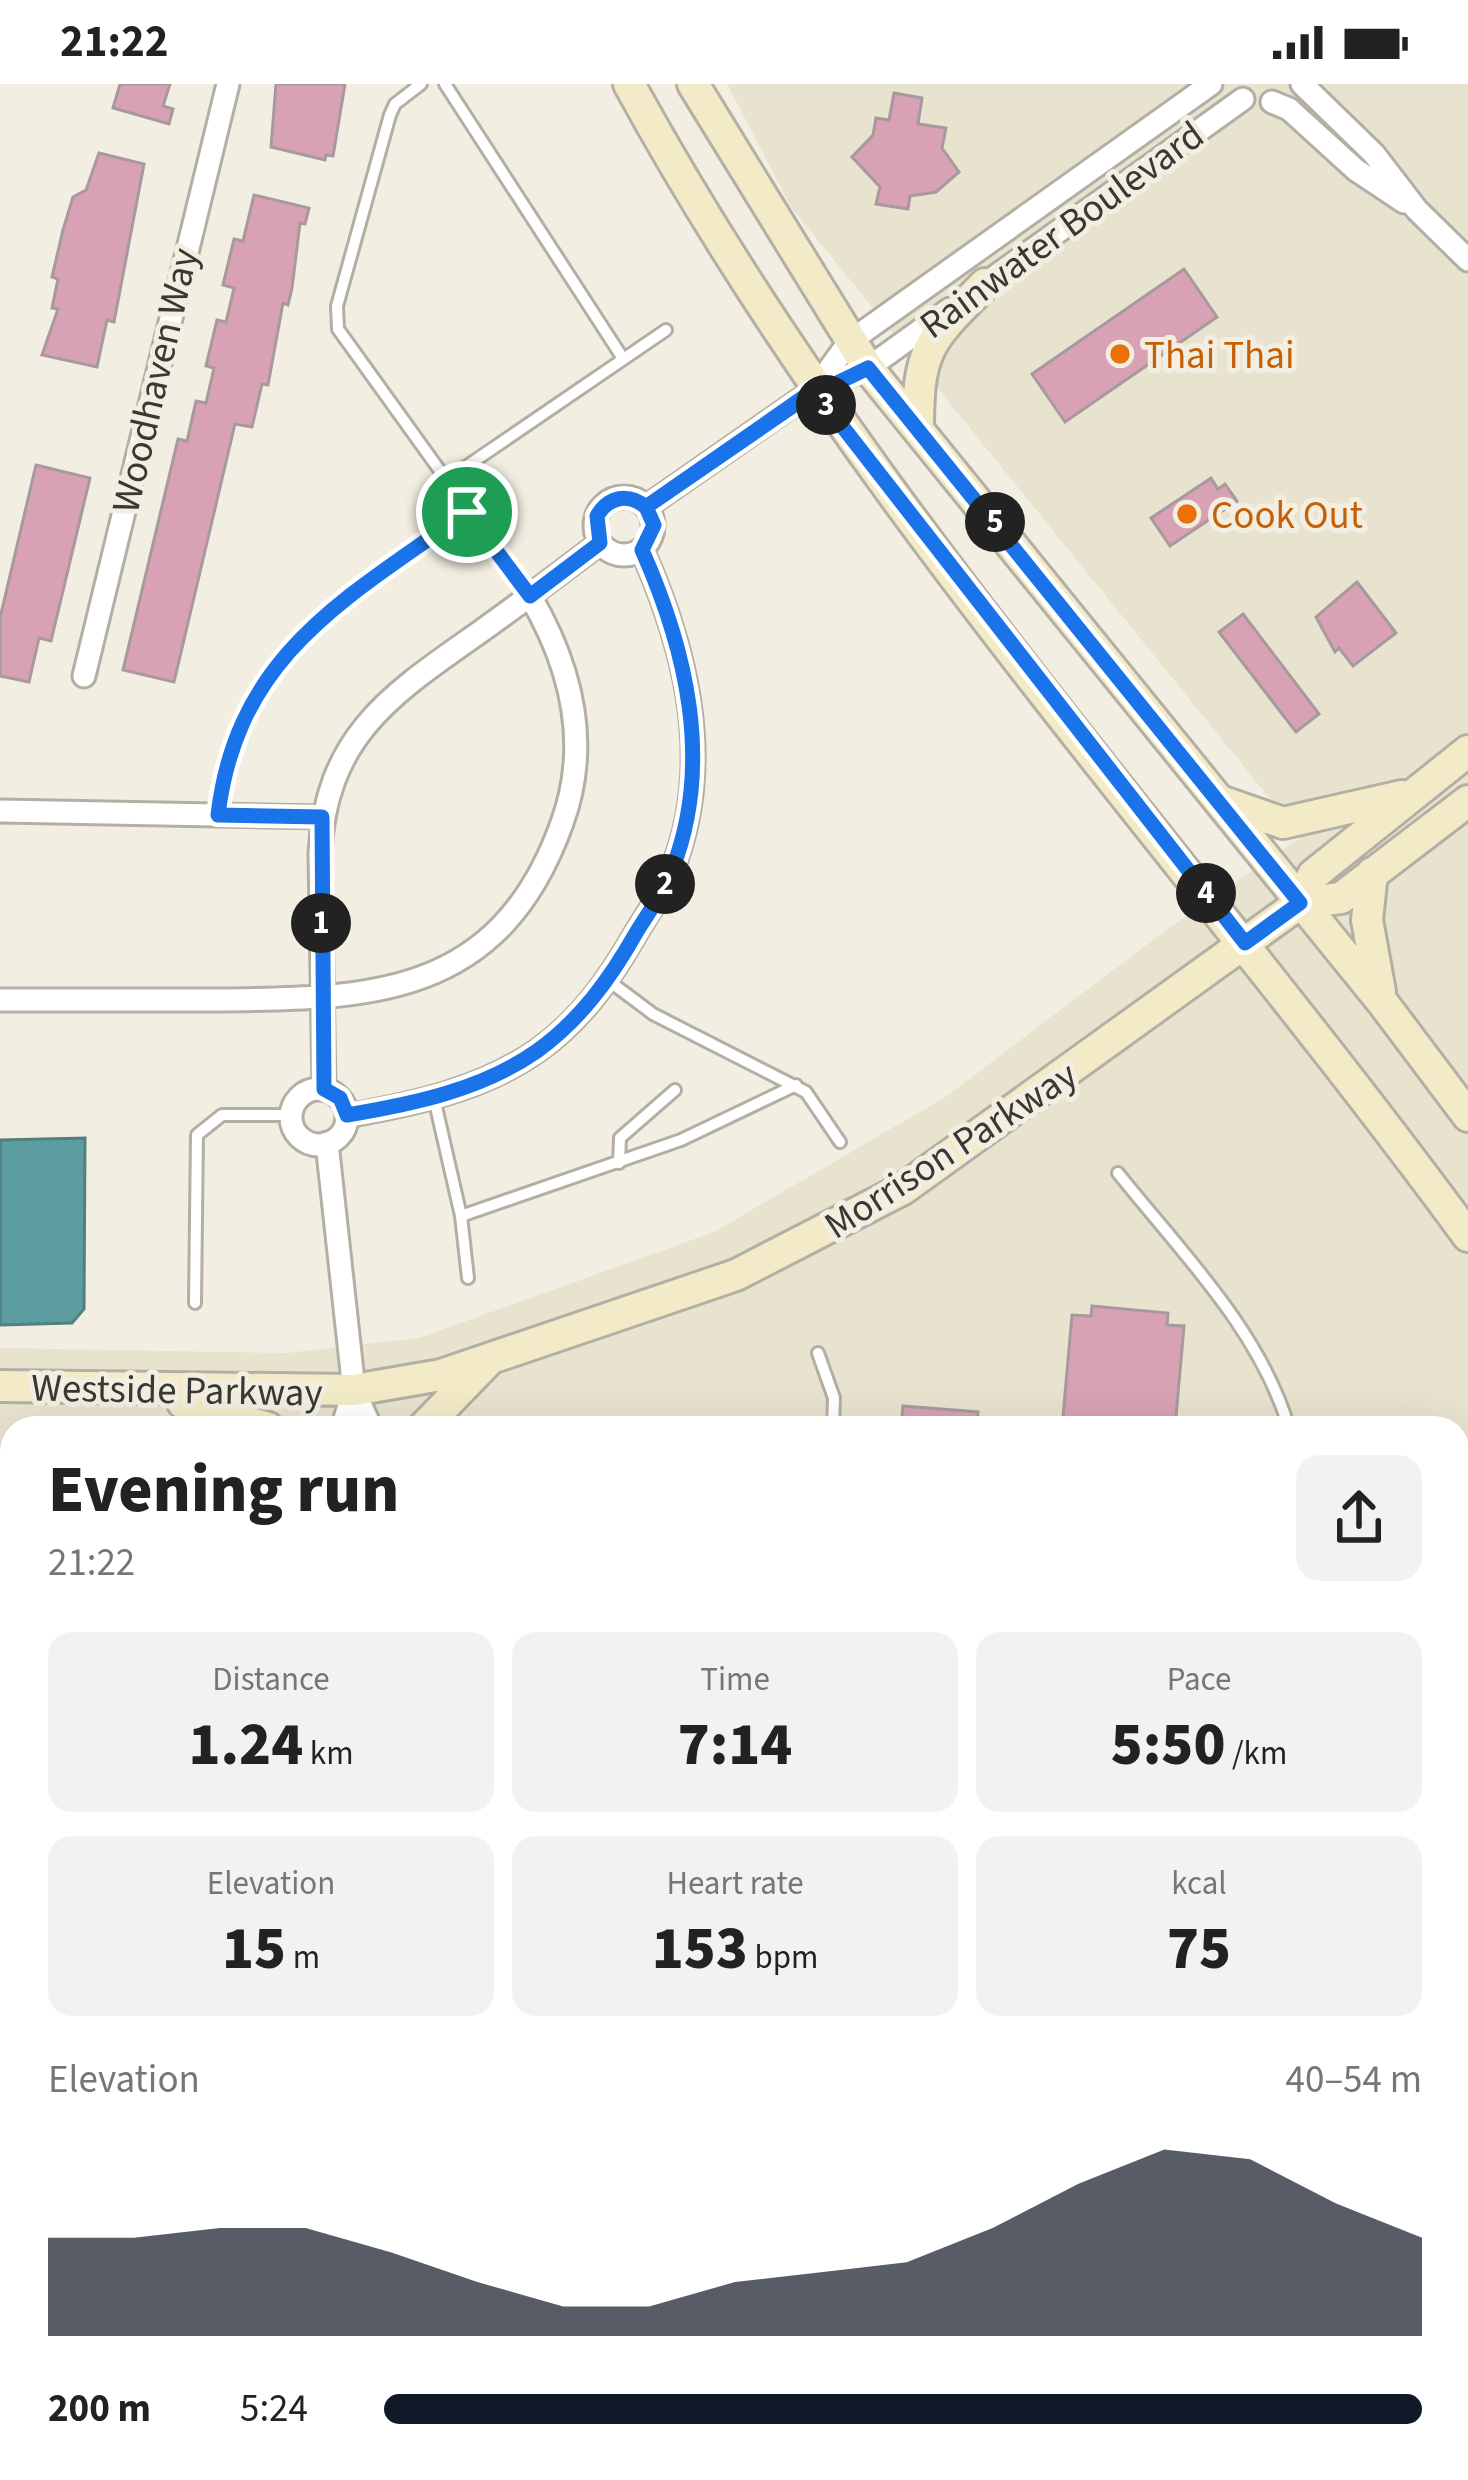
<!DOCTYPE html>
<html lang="en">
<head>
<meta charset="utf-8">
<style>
	body { margin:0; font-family:"Source Sans 3",sans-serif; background:#f2f2f2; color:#222; height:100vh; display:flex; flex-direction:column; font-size:45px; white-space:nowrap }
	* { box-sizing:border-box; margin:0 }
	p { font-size:39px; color:#767676 }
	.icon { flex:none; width:66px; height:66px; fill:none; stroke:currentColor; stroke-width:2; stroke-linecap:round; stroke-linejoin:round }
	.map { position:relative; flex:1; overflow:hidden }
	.drawer { position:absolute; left:0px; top:1332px; width:1470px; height:1065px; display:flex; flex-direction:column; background:#fff; border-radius:36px 36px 0 0; box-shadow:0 12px 48px #0002 }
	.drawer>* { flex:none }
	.pin { position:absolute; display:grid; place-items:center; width:102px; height:102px; color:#fff; margin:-51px; border:6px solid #fff; border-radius:50%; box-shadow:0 3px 12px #0007 }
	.km { position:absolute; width:60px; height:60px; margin:-30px; border-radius:50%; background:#222; color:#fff; font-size:33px; line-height:60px; text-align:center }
	.round { display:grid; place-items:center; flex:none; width:126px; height:126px; border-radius:24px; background:#f2f2f2 }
	.headline { display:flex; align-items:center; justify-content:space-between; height:204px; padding:0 48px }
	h1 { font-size:66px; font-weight:800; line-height:90px }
	.stats { display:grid; grid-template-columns:repeat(3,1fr); gap:18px; height:204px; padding:12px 48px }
	.stats div { display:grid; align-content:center; border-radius:24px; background:#f2f2f2; text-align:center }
	.stats b { font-size:60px; font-weight:800 }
	.stats small { font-size:33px; font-weight:400 }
	.stats p { font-size:33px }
	.chart { height:336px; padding:24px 48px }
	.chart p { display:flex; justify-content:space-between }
	.chart svg { width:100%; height:216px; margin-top:12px; fill:#111827; opacity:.7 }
	ul { padding:0 48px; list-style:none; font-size:39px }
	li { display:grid; grid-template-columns:192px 144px 1fr; align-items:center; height:90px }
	li i { height:30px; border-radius:15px; background:#111827 }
	.status { display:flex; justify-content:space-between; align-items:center; height:84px; padding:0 60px; background:#fff; direction:ltr }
	.status svg { height:33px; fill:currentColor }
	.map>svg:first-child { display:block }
	.built { fill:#e8e3cf }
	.water { fill:#5c9ea0; stroke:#527f7f; stroke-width:3 }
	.building { fill:#d8a2b4; stroke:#a7999d; stroke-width:3 }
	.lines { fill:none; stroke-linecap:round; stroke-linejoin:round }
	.lane-casing { stroke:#b3afa4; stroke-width:16 }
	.street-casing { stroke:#b3afa4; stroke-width:27 }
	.secondary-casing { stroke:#b3afa4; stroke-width:36 }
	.path { stroke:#b8b5ab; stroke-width:3; stroke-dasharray:6 9; stroke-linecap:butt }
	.lane { stroke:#fff; stroke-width:10 }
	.street { stroke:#fff; stroke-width:21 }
	.secondary { stroke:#f3eac8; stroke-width:30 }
	.route-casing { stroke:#fff; stroke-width:24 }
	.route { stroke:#1a73e8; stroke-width:15 }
	.food-dot { fill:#e8710a; stroke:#f2efe2; stroke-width:4.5 }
	.labels { text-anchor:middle; stroke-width:10; stroke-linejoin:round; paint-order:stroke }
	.street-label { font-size:39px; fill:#393833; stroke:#f2efe2 }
	.food-label { font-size:39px; fill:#c56008; stroke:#f2efe2; text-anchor:start }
</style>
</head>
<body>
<div class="status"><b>21:22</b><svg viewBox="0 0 49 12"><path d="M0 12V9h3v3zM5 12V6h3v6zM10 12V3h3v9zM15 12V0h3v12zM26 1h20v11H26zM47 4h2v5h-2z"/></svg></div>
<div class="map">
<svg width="1468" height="2396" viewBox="0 0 1468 2396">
	<rect width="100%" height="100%" fill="#f2efe2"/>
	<!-- built -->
	<path class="built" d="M727 0H1468V1705L1458 1713V1344H12V2128L0 2120V1264L287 1269 419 1254 714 1148 947 1012 1166 846 1301 753 791 123Z"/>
	<!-- water -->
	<path class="water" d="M85 1054 84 1225 72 1239 0 1241V1056Z
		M8 2154 12 2157V2323L0 2297V2158Z
		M48 2385H276L278 2396H56Z"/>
	<!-- building -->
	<path class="building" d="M120 0H170L163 22 173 25 169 40 113 24Z
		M276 0H345L333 72 326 71 325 76 271 63Z
		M894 9 922 14 918 40 946 44 942 64 959 88 936 108 910 112 908 125 876 120 880 103 852 73 873 51 876 34 889 36Z
		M99 69 144 80 114 238 107 236 97 283 42 271 58 225 52 224 58 195 52 193 63 146 73 113 86 106Z
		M254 111 309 124 305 140 300 139 292 204 288 221 283 219 268 301 262 300 252 343 235 340 174 598 123 586 178 355 187 357 196 317 206 319 214 284 206 282 217 236 226 238 234 204 223 201 234 155 243 157Z
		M1184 185 1217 233 1065 338 1032 290Z
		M36 381 90 394 51 557 39 554 29 598 0 592V534Z
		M1211 394 1218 405 1225 400 1237 417 1170 462 1151 434Z
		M1357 498 1396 549 1353 582 1339 564 1335 568 1316 533Z
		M1243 530 1319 630 1296 648 1219 548Z
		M1092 1222 1168 1229 1167 1241 1184 1242 1175 1344H1062L1072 1231 1091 1232Z
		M903 1322 978 1328 977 1344H901Z"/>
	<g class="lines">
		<!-- lane casing -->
		<g class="lane-casing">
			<path id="lane" d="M421 0 395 20 390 31 337 222 338 245 530 512
				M445 0 622 273
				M445 397 666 246
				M218 731C238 566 344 516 467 428
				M609 897 653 930 806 1008 840 1058
				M434 1014 461 1132 468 1194
				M619 1079 620 1054 675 1006
				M1118 1089C1181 1168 1260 1246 1289 1344
				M461 1132 681 1056 796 1001
				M195 1219 197 1051 222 1031H291
				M818 1269 834 1314 833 1344
				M0 1897 12 1894
				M0 1984 12 1991
				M1458 2020 1468 2011
				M680 2385 687 2392 693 2385
				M764 2385 776 2396
				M1347 2385 1356 2396
				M1011 2396 1024 2385
				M1210 2396 1223 2385"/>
		</g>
		<!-- street casing -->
		<g class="street-casing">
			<path id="street" d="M1302 0 1374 70 1417 126 1468 176
				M1272 18 1289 25 1356 86 1404 118
				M975 207 1243 15
				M814 306 849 258 1211 0
				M595 442a29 29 0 1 1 58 0a29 29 0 1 1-58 0Z
				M646 423 814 306 868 284 950 225
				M84 592 228 0
				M0 727 322 733
				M0 916C70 916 140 916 210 916 369 915 499 915 562 739 591 660 571 582 530 512
				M324 1005 320 769C326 651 392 610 480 548 521 519 560 489 600 459
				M291 1033a28 28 0 1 1 56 0a28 28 0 1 1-56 0Z
				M347 1032C413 1020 481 1006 537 967 580 937 610 895 636 849 648 829 663 808 672 786 715 679 686 565 642 466
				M327 1059 354 1306 371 1344
				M342 1344 354 1306
				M1458 1608 1468 1600
				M1458 1662 1468 1654"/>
		</g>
		<!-- secondary casing -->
		<g class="secondary-casing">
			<path id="secondary" d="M629 0C857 418 1187 770 1468 1152
				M693 0 868 284 1383 919 1468 1032
				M918 344C918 263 930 256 985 200
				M1223 718 1283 739 1402 712
				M1372 789 1367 836 1380 908
				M1300 819 1341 814 1468 717
				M0 1302 354 1306 441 1291 736 1191 903 1105 1300 819 1313 791 1468 667
				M183 1319 268 1344
				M423 1344 486 1279"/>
		</g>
		<!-- path -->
		<path class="path" d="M318 1341V1344
			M312 2385 320 2396
			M298 2396V2385
			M1058 2396 1071 2385"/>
		<!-- lane -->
		<use href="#lane" class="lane"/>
		<!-- street -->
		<use href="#street" class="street"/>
		<!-- secondary -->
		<use href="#secondary" class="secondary"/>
	</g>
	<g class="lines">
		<!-- route casing -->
		<g class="route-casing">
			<path id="route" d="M467 428C347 514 237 570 218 731L322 733 324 1005 340 1014 347 1031C413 1020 481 1006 537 967 580 936 610 895 636 849 648 829 664 808 672 786 714 679 686 565 642 466L654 441 646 423 814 306 1245 859 1300 819 868 284 800 317 646 423C628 409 609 412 597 432L600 459 530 512 467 428"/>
		</g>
		<!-- route -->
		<use href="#route" class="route"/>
	</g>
	<!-- markers -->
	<g class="food-dot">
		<circle cx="1120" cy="270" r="12"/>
		<circle cx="1187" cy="430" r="12"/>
	</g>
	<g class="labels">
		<!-- street labels -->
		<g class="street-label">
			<text transform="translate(1061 145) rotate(-36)" y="14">Rainwater Boulevard</text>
			<text transform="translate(154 296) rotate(-77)" y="14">Woodhaven Way</text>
			<text transform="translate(950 1065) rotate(-33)" y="14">Morrison Parkway</text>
			<text transform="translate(177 1305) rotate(1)" y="14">Westside Parkway</text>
		</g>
		<!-- food labels -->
		<g class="food-label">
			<text x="1144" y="284">Thai Thai</text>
			<text x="1211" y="444">Cook Out</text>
		</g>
	</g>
</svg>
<div class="pin" style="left:467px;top:428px;background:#1e9e55"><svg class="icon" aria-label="arrive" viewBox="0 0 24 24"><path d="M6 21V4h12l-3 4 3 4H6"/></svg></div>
<b class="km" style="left:321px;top:839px">1</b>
<b class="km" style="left:665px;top:800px">2</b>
<b class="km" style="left:826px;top:321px">3</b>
<b class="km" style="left:1206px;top:809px">4</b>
<b class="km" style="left:995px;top:438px">5</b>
<section class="drawer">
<div class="headline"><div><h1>Evening run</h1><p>21:22</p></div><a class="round"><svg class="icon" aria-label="share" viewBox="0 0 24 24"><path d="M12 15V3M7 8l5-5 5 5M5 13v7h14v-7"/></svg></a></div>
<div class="stats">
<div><p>Distance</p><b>1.24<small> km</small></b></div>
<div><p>Time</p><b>7:14</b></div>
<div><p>Pace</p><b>5:50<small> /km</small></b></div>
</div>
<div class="stats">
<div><p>Elevation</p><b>15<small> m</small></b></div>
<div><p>Heart rate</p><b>153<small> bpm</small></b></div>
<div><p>kcal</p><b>75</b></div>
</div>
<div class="chart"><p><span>Elevation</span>40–54 m</p>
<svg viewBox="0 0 160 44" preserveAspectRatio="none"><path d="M0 44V24L10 24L20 22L30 22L40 27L50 33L60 38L70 38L80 33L90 31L100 29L110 22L120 13L130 6L140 8L150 17L160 24V44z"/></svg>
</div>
<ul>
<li><b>200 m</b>5:24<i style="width:100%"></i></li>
</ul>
</section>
</div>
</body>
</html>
